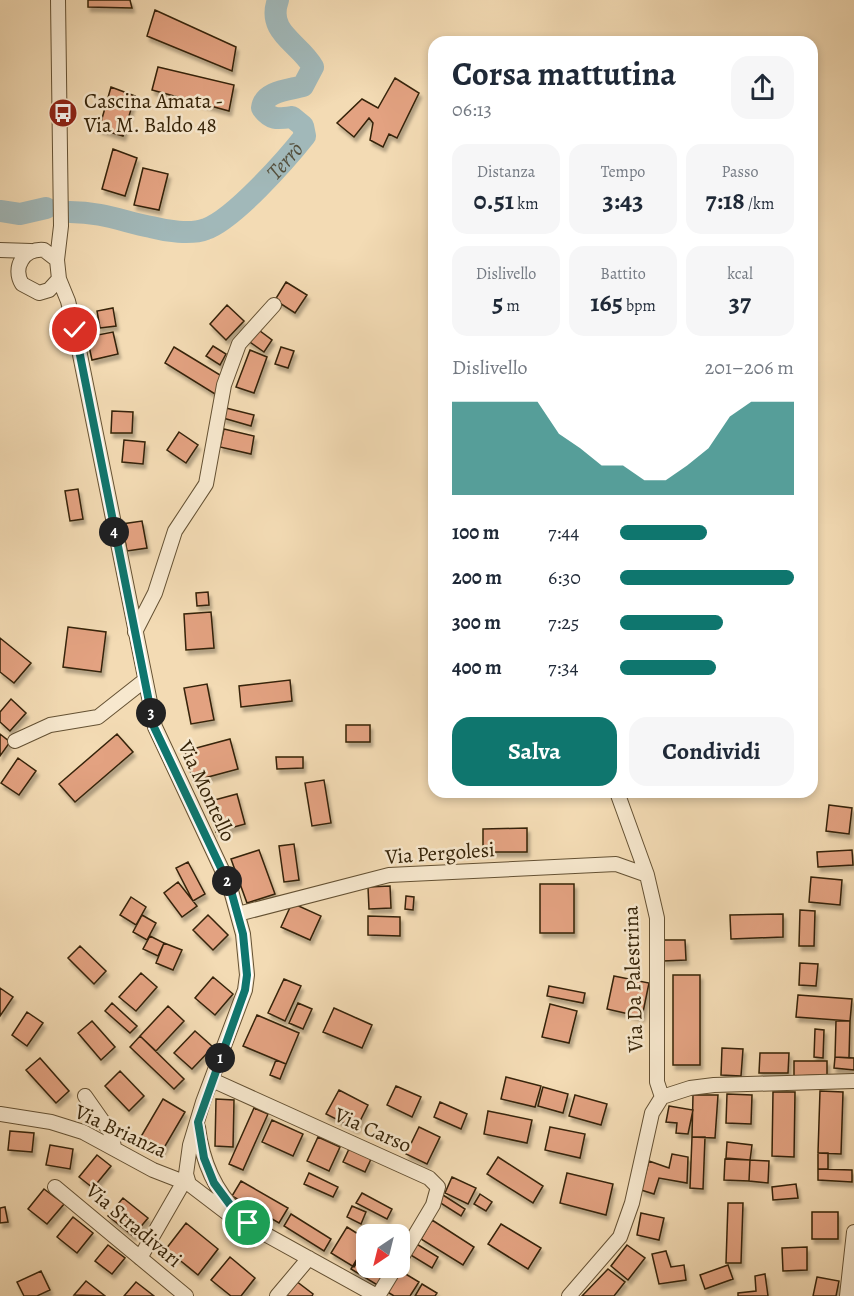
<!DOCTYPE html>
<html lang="it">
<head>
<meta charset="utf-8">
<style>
	body { margin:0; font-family:Alegreya,serif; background:#f6f6f7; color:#1f2937; height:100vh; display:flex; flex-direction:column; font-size:22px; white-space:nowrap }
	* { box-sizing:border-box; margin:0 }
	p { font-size:20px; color:#747a83 }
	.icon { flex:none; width:33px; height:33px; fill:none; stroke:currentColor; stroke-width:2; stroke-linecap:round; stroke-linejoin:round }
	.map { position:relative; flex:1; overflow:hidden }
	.details { position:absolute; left:428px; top:36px; width:390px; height:762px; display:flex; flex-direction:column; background:#fff; border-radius:18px; box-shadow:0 3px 9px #0003 }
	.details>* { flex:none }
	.needle { width:39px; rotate:215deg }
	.buttons { position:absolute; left:356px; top:1224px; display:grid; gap:12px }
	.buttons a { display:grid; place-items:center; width:54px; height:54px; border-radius:12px; background:#fff; box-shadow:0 3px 9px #0003; font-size:30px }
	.pin { position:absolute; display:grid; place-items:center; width:51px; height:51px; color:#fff; margin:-26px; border:3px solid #fff; border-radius:50%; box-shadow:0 2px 6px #0007 }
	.km { position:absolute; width:30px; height:30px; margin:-15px; border-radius:50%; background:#222; color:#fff; font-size:16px; line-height:30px; text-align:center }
	.round { display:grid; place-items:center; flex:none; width:63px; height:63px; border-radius:18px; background:#f6f6f7 }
	.headline { display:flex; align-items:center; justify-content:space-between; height:102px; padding:0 24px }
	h1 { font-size:33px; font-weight:600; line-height:45px }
	.figures { display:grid; grid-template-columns:repeat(3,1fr); gap:9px; height:102px; padding:6px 24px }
	.figures div { display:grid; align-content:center; border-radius:15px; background:#f6f6f7; text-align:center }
	.figures b { font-size:26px; font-weight:600 }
	.figures small { font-size:16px; font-weight:400 }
	.figures p { font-size:16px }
	.chart { height:168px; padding:12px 24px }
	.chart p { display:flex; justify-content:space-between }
	.chart svg { width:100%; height:108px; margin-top:6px; fill:#0f766e; opacity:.7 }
	.cta { display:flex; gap:12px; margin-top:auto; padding:12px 24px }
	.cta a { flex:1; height:69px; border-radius:18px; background:#0f766e; color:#fff; font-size:24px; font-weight:600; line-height:69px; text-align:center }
	.cta a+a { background:#f6f6f7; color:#1f2937 }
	ul { padding:0 24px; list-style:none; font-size:20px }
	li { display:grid; grid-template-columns:96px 72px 1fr; align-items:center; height:45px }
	li i { height:15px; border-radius:8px; background:#0f766e }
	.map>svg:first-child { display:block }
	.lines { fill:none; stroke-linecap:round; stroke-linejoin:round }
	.river { stroke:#a1b8b9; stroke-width:22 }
	.building { fill:#e3a281; stroke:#352308; stroke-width:1.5; filter:url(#shadow) }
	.minor-casing { stroke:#645133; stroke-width:16 }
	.minor { stroke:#f7e8ce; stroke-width:14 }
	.route-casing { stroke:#fff; stroke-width:12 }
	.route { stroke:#0f766e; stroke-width:8 }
	.labels { text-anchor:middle; stroke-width:5; stroke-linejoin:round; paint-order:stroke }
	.poi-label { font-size:21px; fill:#352308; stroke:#f7e8ce; text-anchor:start }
	.street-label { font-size:21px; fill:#352308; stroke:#f7e8ce }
	.water-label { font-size:22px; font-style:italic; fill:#55503d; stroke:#f7e8ce }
</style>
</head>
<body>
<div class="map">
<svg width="854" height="1296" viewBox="0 0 854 1296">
	<defs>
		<filter id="shadow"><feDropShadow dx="2.5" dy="4.5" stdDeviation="1.5" flood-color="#0004"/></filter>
	</defs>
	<rect width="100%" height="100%" fill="#f3dbb4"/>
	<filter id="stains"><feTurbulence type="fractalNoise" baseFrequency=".00333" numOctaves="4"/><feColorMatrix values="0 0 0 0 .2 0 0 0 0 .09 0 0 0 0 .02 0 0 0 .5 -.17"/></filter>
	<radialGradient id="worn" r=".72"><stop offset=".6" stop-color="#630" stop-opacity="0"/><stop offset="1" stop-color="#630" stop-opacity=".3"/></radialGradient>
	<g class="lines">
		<!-- river -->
		<g class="river">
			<path d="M0 211 20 214 46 208"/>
			<path id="s1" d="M70 212C101 212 122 221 151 227 166 231 191 235 206 229 234 219 286 160 305 136L303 126 292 117C277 119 271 120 262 108 264 91 289 90 303 86L313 67C300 43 266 33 278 0"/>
		</g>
	</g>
	<!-- building -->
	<path class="building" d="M88 0H130L132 8 88 7Z
		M155 10 236 47 232 71 147 36Z
		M158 67 234 85 229 111 152 90Z
		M395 78 419 93 397 138 389 134 383 147 370 140 373 123 369 118 354 137 337 123 362 99 378 108Z
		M111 87 135 96 123 136 99 129Z
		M113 149 137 158 125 196 102 189Z
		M143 168 168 174 159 210 134 205Z
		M286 282 307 295 295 313 275 300Z
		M227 305 244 321 226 340 210 324Z
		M113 308 116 326 100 328 97 311Z
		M256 328 272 340 264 352 247 340Z
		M113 332 118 354 92 360 87 337Z
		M213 346 226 354 220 365 206 356Z
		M174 347 225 378 215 394 165 363Z
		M281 347 294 351 288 368 275 364Z
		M250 350 267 357 254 393 236 387Z
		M226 408 254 415 251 426 223 418Z
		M112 411 133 412 132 433H111Z
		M224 429 254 436 251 454 220 447Z
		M179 432 198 445 186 463 167 450Z
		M124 440 145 442 143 464 122 462Z
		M78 489 83 519 70 521 65 491Z
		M142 521 147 548 127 551 122 524Z
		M208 592 209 605 197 606 196 593Z
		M211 612 214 648 186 650 184 614Z
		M68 627 106 632 101 672 63 667Z
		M0 638 31 663 14 683 0 672Z
		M290 680 292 701 241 707 239 686Z
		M207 684 214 720 191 724 184 688Z
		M11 699 26 713 10 731 0 722V712Z
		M346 725H370V742H346Z
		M0 734 10 742 0 756Z
		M117 734 133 752 75 802 59 784Z
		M230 739 238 769 193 781 185 751Z
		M276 757H303V768L277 769Z
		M18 758 36 771 19 795 1 783Z
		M324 780 331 823 312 826 305 783Z
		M237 794 245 824 216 832 207 802Z
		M829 805 852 808 849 834 826 831Z
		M527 828V852H483V829Z
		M294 844 299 880 284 882 279 846Z
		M259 850 275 894 247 903 231 859Z
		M852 850 853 865 818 867 817 852Z
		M188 862 205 894 193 901 176 868Z
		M811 877 842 880 840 905 809 902Z
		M178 882 197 906 182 917 164 893Z
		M540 884H574V933H540Z
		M390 886 391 908 369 909 368 887Z
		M406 896 414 897 413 910 405 909Z
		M131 897 146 907 136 925 120 915Z
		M292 903 321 916 310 940 281 927Z
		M800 910 815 911 814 946H799Z
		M783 914V937L731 939 730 915Z
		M142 915 156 923 147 940 133 932Z
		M208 915 228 935 213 950 193 930Z
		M368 916 400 917V936L368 935Z
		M150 936 164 943 158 956 143 949Z
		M662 940H685L686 960 663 961Z
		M164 943 182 950 173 970 156 963Z
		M80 946 106 971 94 984 68 958Z
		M800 963 818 964 816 986 799 985Z
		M141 973 157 987 136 1011 119 997Z
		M673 975H700V1065H673Z
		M614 976 649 983 642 1017 607 1009Z
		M213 977 233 994 215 1015 195 998Z
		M284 979 301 986 285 1021 268 1013Z
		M549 986 585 993 583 1003 547 996Z
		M0 988 13 997 0 1016Z
		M798 995 852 999 850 1021 796 1017Z
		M112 1003 137 1026 130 1033 105 1011Z
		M298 1003 312 1009 303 1029 289 1023Z
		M550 1004 577 1011 569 1043 542 1037Z
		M168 1006 184 1021 156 1051 140 1036Z
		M334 1008 372 1025 362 1048 323 1032Z
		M27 1012 43 1023 27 1046 12 1035Z
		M257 1015 299 1033 286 1064 243 1046Z
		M92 1021 115 1047 101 1060 78 1033Z
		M836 1021H850L849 1058 835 1057Z
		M815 1029 824 1030 823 1058 814 1057Z
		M195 1031 213 1047 192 1069 174 1053Z
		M140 1036 184 1079 174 1089 130 1047Z
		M722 1048 743 1049 741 1076 721 1075Z
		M760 1053H789L788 1073H759Z
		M835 1057 854 1058V1070L834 1068Z
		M40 1058 69 1091 56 1103 26 1070Z
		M276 1060 286 1064 280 1079 270 1075Z
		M794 1061H827V1075L794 1076Z
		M120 1071 144 1096 129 1111 105 1086Z
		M506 1077 541 1086 535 1107 501 1099Z
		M396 1086 421 1097 412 1117 387 1105Z
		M543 1087 568 1094 563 1113 538 1106Z
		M339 1090 368 1105 356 1129 326 1114Z
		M820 1091 843 1092 841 1154 818 1153Z
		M773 1092H795L794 1157 772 1156Z
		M727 1094 752 1095 751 1124 726 1123Z
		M575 1095 607 1104 601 1125 569 1116Z
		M693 1095H718L715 1138 692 1137Z
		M163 1099 185 1112 161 1153 139 1140Z
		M216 1099 234 1100 233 1147 215 1146Z
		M440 1102 467 1114 461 1129 434 1117Z
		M669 1106 693 1110 688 1134 676 1133 677 1123 666 1122Z
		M254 1108 268 1114 243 1170 229 1164Z
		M488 1111 532 1120 527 1143 484 1134Z
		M272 1120 303 1134 293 1156 262 1142Z
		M419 1127 440 1137 427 1164 406 1154Z
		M550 1127 585 1134 580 1158 545 1150Z
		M10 1131 34 1133 32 1152 8 1150Z
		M318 1137 340 1147 329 1171 307 1161Z
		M692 1137H705L703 1189 690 1188Z
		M727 1142 752 1145 750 1160 726 1158Z
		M50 1145 73 1149 70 1169 46 1165Z
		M349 1149 371 1159 365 1172 343 1162Z
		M818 1153H828V1169H818Z
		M672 1154 688 1157 687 1183 659 1178 654 1194 641 1190 649 1161 669 1168Z
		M97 1155 111 1166 93 1188 79 1177Z
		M498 1157 543 1186 533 1203 487 1174Z
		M725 1159 750 1160 749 1181 724 1180Z
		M750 1160 769 1161 768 1183 749 1181Z
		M818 1169 852 1170V1182L818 1180Z
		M309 1173 338 1187 333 1197 304 1184Z
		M567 1173 613 1184 606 1215 560 1203Z
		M452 1177 476 1188 468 1204 445 1193Z
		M241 1181 288 1208 279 1223 232 1196Z
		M796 1184 798 1198 773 1200 772 1187Z
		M44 1189 64 1204 47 1224 28 1209Z
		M362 1193 392 1209 387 1219 356 1203Z
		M480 1194 492 1202 486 1211 474 1204Z
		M443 1195 465 1209 461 1216 439 1202Z
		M123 1198 148 1218 133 1236 108 1216Z
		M728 1203H743L741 1263H726Z
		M352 1206 366 1212 361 1224 347 1217Z
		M5 1207 8 1222 0 1223V1208Z
		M812 1212H838V1239H812Z
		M641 1213 664 1218 659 1240 637 1235Z
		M291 1214 331 1239 324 1251 284 1226Z
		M73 1217 93 1233 77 1253 57 1237Z
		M432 1220 474 1247 463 1265 421 1239Z
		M186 1223 218 1249 198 1275 166 1249Z
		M501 1224 541 1248 528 1269 488 1244Z
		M347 1227 366 1239V1248L354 1267 331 1253Z
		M415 1243 438 1257 432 1268 409 1254Z
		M108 1245 125 1258 112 1274 95 1261Z
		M627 1245 645 1258 628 1280 611 1266Z
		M807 1247V1270L783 1271 782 1248Z
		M363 1249 366 1250V1268H391L379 1286 351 1269Z
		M666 1251 671 1267 684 1265 686 1280 659 1284 652 1254Z
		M230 1257 255 1278 241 1296H231L211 1280Z
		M728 1265 733 1279 705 1289 700 1275Z
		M608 1269 625 1282 614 1296H582Z
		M399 1270 419 1282 410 1296H394L386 1291Z
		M41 1271 50 1290 37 1296H24L17 1282Z
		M765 1274 768 1296H738V1293L756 1291 755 1276Z
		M817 1277 839 1281 836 1296H813Z
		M86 1281 105 1296 74 1295Z
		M296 1281 313 1294 312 1296H284Z
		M136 1282 154 1296H124Z
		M422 1284 437 1293 435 1296H415Z"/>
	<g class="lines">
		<!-- minor casing -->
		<g class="minor-casing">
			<path id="minor" d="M58 0 61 226 57 260 59 279 68 301 75 330 155 727 230 887 243 934 247 975 245 990 203 1102 190 1145 186 1174 189 1184
				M0 250 31 251
				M57 260 44 250C24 248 12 267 22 284L39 293 49 290 59 279
				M135 632 155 593 175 531 206 484 224 385 239 344 274 305
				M15 741 50 725 98 717 145 680
				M617 792 647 875 657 918V1082L662 1097
				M238 914 389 875 616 864 647 875
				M212 1080 429 1178 438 1187 433 1205 399 1262
				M85 1096 111 1133 114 1147
				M0 1114 51 1122 83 1132 153 1170 189 1184 227 1213 377 1296
				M198 1127C202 1160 214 1190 238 1213
				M55 1187 186 1296
				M140 1258 186 1178
				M277 1296 309 1258
				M378 1296 395 1268
				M569 1296 620 1237 632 1203 652 1113 662 1097 690 1088 714 1085 854 1081
				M847 1296 854 1232"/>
		</g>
		<!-- minor -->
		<use href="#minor" class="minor"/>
	</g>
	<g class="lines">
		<!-- route casing -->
		<g class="route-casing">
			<path id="route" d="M75 330 154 727 230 887 243 934 247 975 245 990 198 1122 204 1158 214 1183 231 1206 248 1223"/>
		</g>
		<!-- route -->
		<use href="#route" class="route"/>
	</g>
	<!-- icons -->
	<defs>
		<g id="bus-disc" transform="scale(1.5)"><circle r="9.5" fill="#8f2418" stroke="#f7e8ce"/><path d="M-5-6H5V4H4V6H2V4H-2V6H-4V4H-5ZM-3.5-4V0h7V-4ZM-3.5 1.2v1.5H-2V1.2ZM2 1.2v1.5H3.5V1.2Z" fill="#fff"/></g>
	</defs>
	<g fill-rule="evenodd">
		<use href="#bus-disc" x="63" y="113"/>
	</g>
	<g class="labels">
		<!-- poi labels -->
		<g class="poi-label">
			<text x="84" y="108">Cascina Amata -<tspan x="84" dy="24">Via M. Baldo 48</tspan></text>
		</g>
		<!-- street labels -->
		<g class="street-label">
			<text transform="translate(207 791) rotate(65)" y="7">Via Montello</text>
			<text transform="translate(440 853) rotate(-4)" y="7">Via Pergolesi</text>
			<text transform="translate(633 979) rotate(-92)" y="7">Via Da Palestrina</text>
			<text transform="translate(373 1130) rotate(24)" y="7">Via Carso</text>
			<text transform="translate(121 1131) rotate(25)" y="7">Via Brianza</text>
			<text transform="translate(134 1225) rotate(40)" y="7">Via Stradivari</text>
		</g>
		<!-- water labels -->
		<g class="water-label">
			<text dy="8" stroke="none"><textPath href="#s1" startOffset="243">Terrò</textPath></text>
		</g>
	</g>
	<rect width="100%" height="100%" filter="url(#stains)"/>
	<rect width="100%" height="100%" fill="url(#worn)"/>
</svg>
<div class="buttons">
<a><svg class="needle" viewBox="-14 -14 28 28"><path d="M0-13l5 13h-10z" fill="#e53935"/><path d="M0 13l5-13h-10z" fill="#747a83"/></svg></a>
</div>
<div class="pin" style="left:248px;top:1223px;background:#1e9e55"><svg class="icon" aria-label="arrive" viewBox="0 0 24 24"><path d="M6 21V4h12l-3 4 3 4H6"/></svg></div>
<div class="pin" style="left:75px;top:330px;background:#d93025"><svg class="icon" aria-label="check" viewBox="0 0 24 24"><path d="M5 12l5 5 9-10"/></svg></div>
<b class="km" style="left:220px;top:1058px">1</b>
<b class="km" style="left:227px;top:881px">2</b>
<b class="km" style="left:151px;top:713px">3</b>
<b class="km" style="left:114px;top:532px">4</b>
<section class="details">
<div class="headline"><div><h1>Corsa mattutina</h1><p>06:13</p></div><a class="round"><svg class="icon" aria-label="share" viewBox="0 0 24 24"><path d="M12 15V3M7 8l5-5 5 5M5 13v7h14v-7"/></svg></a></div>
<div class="figures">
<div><p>Distanza</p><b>0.51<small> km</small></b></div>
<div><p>Tempo</p><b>3:43</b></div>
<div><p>Passo</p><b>7:18<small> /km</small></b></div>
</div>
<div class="figures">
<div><p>Dislivello</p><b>5<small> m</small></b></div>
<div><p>Battito</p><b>165<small> bpm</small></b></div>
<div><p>kcal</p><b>37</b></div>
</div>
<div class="chart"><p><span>Dislivello</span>201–206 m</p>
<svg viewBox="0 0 160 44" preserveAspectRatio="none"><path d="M0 44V6L10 6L20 6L30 6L40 6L50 19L60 25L70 32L80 32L90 38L100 38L110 32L120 25L130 12L140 6L150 6L160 6V44z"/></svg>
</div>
<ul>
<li><b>100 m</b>7:44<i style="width:50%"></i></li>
<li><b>200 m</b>6:30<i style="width:100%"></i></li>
<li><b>300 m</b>7:25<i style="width:59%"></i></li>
<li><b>400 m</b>7:34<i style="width:55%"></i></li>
</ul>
<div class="cta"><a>Salva</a><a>Condividi</a></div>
</section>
</div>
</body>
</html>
